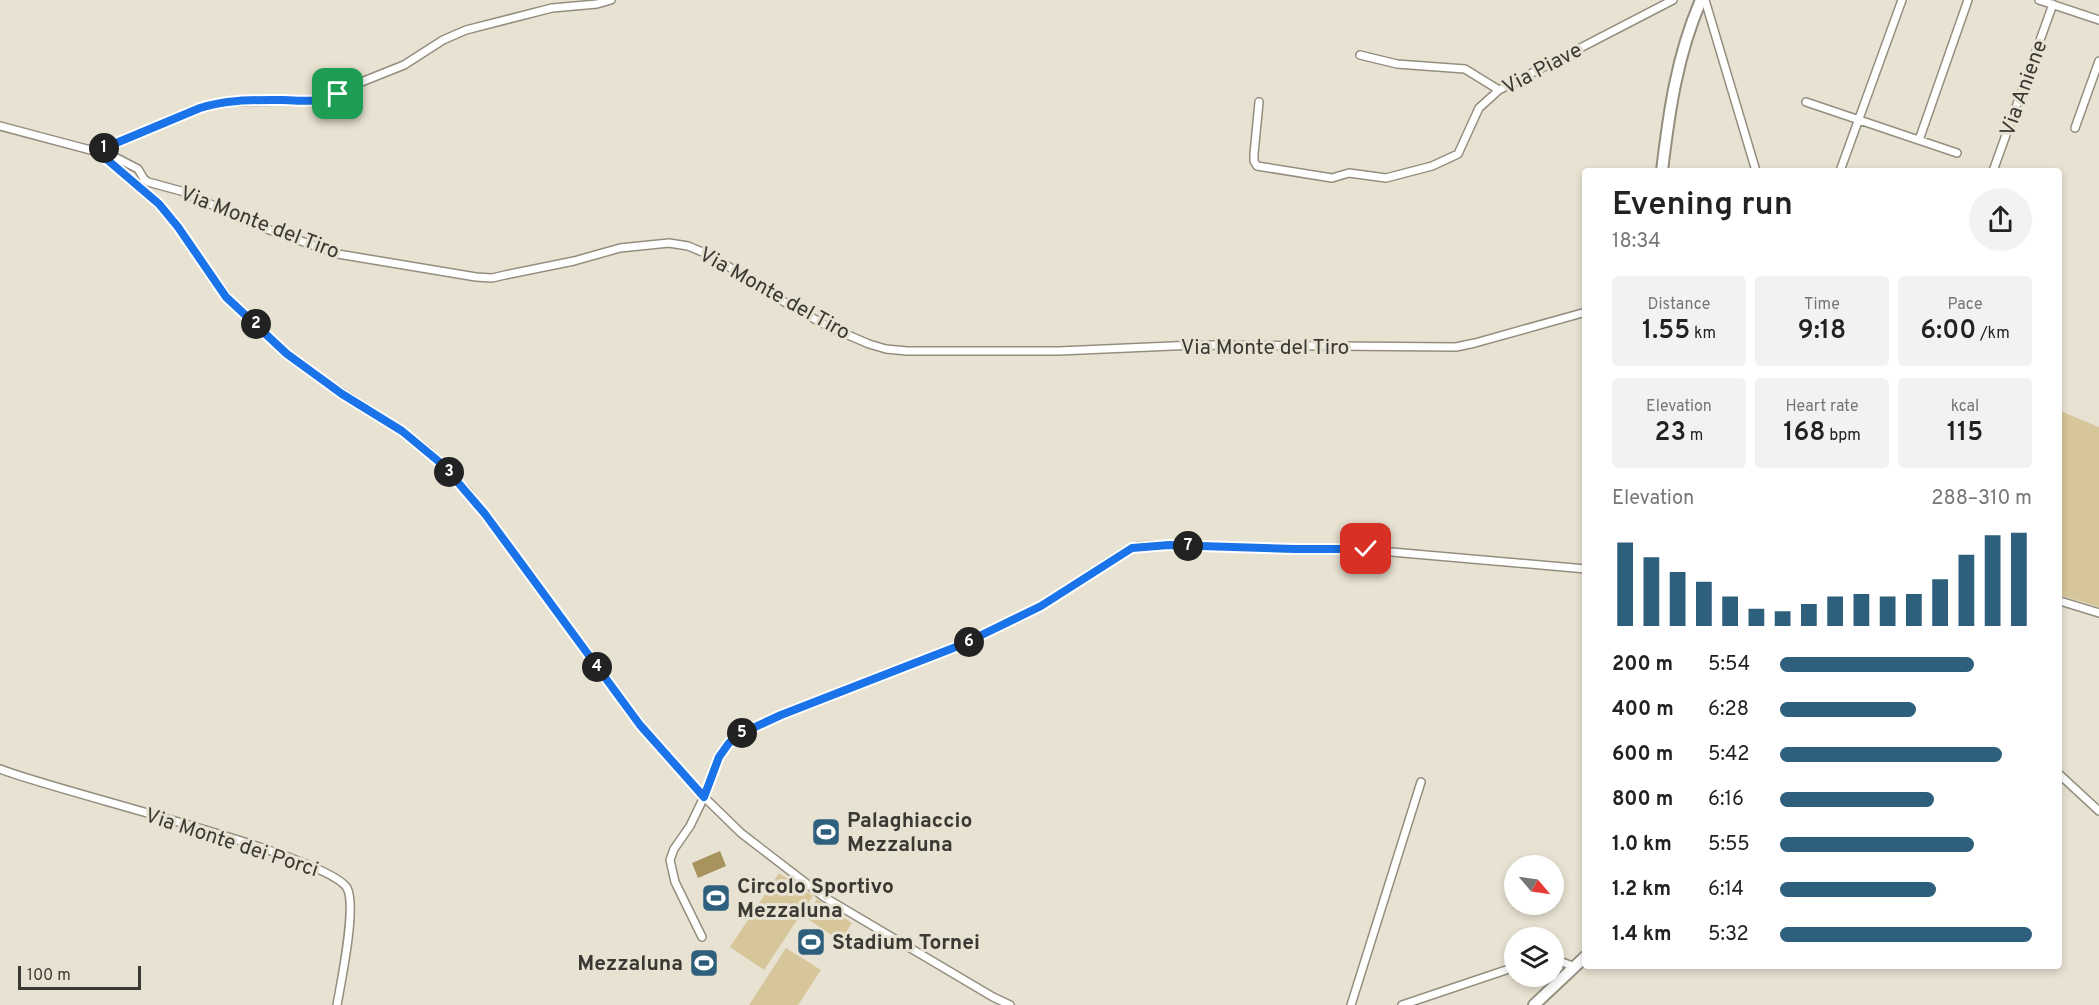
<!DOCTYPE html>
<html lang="en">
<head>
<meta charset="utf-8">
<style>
	body { margin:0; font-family:Overpass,sans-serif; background:#f2f2f2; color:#222; height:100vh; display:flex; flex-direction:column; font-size:22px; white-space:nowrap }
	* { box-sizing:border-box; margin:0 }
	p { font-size:20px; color:#767676 }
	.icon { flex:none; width:33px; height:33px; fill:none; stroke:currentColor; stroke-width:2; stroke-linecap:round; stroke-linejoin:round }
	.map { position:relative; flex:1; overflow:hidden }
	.sheet { position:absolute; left:1582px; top:168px; width:480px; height:801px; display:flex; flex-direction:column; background:#fff; border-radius:6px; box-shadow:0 3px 9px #0003 }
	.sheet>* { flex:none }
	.needle { width:39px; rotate:119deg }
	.controls { position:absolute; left:1504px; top:855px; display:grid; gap:12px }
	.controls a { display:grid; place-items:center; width:60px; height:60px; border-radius:50%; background:#fff; box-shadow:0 3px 9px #0003; font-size:30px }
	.scale { position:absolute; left:18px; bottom:15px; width:123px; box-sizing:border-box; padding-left:6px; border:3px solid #3b3933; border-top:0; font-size:16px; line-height:21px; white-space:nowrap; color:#3b3933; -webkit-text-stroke:4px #e8e2d2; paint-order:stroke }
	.pin { position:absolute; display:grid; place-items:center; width:51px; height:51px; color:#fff; margin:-26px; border-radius:12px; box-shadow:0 3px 9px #0006 }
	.km { position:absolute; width:30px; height:30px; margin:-15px; border-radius:50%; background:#222; color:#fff; font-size:16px; line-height:30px; text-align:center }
	.round { display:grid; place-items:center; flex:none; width:63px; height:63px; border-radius:32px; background:#f2f2f2 }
	.summary { display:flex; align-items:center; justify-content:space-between; height:102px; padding:0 30px }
	h1 { font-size:33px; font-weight:600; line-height:45px }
	.stats { display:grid; grid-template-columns:repeat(3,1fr); gap:9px; height:102px; padding:6px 30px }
	.stats div { display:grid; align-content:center; border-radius:6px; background:#f2f2f2; text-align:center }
	.stats b { font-size:26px; font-weight:600 }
	.stats small { font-size:16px; font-weight:400 }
	.stats p { font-size:16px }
	.chart { height:168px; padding:12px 30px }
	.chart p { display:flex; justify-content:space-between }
	.chart svg { width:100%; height:108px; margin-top:6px; stroke:#2e5f7d; stroke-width:6 }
	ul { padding:0 30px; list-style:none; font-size:20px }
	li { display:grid; grid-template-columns:96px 72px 1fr; align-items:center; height:45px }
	li i { height:15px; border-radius:8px; background:#2e5f7d }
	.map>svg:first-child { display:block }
	.green { fill:#d7c69a }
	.water { fill:#a7935d }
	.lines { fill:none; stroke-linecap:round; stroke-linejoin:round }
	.street-casing { stroke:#948e7f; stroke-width:10 }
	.secondary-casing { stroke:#948e7f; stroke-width:14 }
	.street { stroke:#fff; stroke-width:7 }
	.secondary { stroke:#fff; stroke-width:10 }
	.route-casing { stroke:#fff; stroke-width:12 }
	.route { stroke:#1a73e8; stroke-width:8 }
	.labels { text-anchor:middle; stroke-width:6; stroke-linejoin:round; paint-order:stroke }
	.street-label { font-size:21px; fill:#3b3933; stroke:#e8e2d2 }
	.poi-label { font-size:21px; font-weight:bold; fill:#3b3933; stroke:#e8e2d2; text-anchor:start }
</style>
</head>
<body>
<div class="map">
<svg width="2099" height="1005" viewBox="0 0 2099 1005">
	<rect width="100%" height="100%" fill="#e8e2d2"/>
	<!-- green -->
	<path class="green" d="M2060 411 2099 427V607L2060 595Z
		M779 873 813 896 764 970 730 947Z
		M817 899 852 923 840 941 805 917Z
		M786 948 821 970 798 1005H749Z"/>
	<!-- water -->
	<path class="water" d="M720 851 726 866 698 878 692 863Z"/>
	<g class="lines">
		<!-- street casing -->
		<g class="street-casing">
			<path id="street" d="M1705 0 1756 171
				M2039 0 2099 20
				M1360 55 1397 64 1465 69 1499 90
				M1259 102 1254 154V161L1257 166 1332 178 1349 173 1386 178 1432 166 1458 154 1479 108 1499 90 1673 0
				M1806 102 1957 153
				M0 126 113 156 138 169 144 179 148 182 181 191 264 228 338 254 476 277 492 278 505 275 574 261 620 248 669 243 688 246 712 256 786 303 827 326 869 344 886 349 907 351H1059L1195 345 1456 347 1475 343 1586 312
				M2075 128 2099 61
				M1919 140 1968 0
				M97 151 200 108 224 102 325 100 359 83 404 65 443 40 466 30 552 8 597 4 611 0
				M99 153 159 204 178 227 198 257 232 303 287 354 316 376 402 431 428 451 468 492 485 515 641 725 704 797
				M1840 171 1902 0
				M1993 171 2053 4
				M2060 601 2099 613
				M0 769C54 791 328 855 347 888 357 906 341 982 337 1005
				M2060 775 2099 811
				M704 797 719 757 729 743 742 733 781 715 961 645 1041 606 1124 552 1138 546 1163 545 1295 549H1357L1586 569
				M702 937 675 882 670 860 674 849 690 826 704 797 741 833 824 897 993 997 1010 1005
				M1554 959 1575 967
				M1351 1005 1421 782
				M1402 1005 1515 967"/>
		</g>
		<!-- secondary casing -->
		<g class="secondary-casing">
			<path id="secondary" d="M1662 171C1669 112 1677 55 1701 0
				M1534 1005 1586 956"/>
		</g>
		<!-- street -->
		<use href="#street" class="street"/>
		<!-- secondary -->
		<use href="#secondary" class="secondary"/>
	</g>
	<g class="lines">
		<!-- route casing -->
		<g class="route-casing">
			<path id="route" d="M338 94C321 103 303 101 284 100 256 100 227 99 200 108L97 151 159 204 178 227 226 297 287 354 342 394 402 431 443 465 485 514 640 725 704 797 719 757 729 743 742 733 781 715 961 645 1041 606 1132 548 1169 545 1295 549H1366"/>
		</g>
		<!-- route -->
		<use href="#route" class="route"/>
	</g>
	<!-- icons -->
	<defs>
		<g id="stadium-square" transform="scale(1.5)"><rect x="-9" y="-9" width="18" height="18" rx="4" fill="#2e5f7d" stroke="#e8e2d2"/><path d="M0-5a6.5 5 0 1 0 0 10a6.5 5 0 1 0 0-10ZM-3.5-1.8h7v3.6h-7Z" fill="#fff"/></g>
	</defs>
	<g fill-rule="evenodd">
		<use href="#stadium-square" x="826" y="832"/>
		<use href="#stadium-square" x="716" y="898"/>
		<use href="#stadium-square" x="811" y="942"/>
		<use href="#stadium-square" x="704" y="963"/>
	</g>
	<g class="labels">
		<!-- street labels -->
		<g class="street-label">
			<text transform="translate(1542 68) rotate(-28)" y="7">Via Piave</text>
			<text transform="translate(2023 88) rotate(-70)" y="7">Via Aniene</text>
			<text transform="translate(260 222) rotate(21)" y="7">Via Monte del Tiro</text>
			<text transform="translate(775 293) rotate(29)" y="7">Via Monte del Tiro</text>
			<text x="1265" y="354">Via Monte del Tiro</text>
			<text transform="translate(232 842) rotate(18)" y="7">Via Monte dei Porci</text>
		</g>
		<!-- poi labels -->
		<g class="poi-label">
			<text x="847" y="827">Palaghiaccio<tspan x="847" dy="24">Mezzaluna</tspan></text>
			<text x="737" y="893">Circolo Sportivo<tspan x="737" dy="24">Mezzaluna</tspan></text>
			<text x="832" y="949">Stadium Tornei</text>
			<text x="683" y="970" text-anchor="end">Mezzaluna</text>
		</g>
	</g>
</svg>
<div class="controls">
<a><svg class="needle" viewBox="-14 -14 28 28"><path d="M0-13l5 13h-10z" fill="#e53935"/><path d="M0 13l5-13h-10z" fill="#767676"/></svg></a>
<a><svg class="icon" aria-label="layers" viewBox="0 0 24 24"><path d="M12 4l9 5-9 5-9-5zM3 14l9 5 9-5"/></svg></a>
</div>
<div class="scale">100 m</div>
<div class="pin" style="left:338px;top:94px;background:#1e9e55"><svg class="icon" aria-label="arrive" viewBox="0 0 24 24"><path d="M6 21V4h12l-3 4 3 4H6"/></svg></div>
<div class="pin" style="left:1366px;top:549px;background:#d93025"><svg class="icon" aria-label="check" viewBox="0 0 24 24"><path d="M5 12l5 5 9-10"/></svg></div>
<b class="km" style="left:104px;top:148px">1</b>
<b class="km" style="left:256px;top:324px">2</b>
<b class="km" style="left:449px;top:472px">3</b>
<b class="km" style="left:597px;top:667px">4</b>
<b class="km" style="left:742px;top:733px">5</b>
<b class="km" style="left:969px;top:642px">6</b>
<b class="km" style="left:1188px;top:546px">7</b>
<section class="sheet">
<div class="summary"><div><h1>Evening run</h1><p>18:34</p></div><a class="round"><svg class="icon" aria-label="share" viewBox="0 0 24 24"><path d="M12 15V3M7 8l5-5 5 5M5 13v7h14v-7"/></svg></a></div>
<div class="stats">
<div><p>Distance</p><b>1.55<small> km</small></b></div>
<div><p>Time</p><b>9:18</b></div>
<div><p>Pace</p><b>6:00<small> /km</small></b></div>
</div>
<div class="stats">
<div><p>Elevation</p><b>23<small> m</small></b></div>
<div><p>Heart rate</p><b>168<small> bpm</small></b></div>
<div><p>kcal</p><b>115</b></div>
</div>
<div class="chart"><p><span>Elevation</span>288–310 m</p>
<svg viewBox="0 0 160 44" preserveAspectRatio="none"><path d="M5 44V10M15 44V16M25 44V22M35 44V26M45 44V32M55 44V37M65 44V38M75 44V35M85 44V32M95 44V31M105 44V32M115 44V31M125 44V25M135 44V15M145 44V7M155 44V6"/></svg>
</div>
<ul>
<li><b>200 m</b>5:54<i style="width:77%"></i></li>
<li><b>400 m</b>6:28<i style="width:54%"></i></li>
<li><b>600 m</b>5:42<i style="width:88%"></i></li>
<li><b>800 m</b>6:16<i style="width:61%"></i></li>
<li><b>1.0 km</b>5:55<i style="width:77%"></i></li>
<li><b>1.2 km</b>6:14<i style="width:62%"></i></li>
<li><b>1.4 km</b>5:32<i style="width:100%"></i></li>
</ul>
</section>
</div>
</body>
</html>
